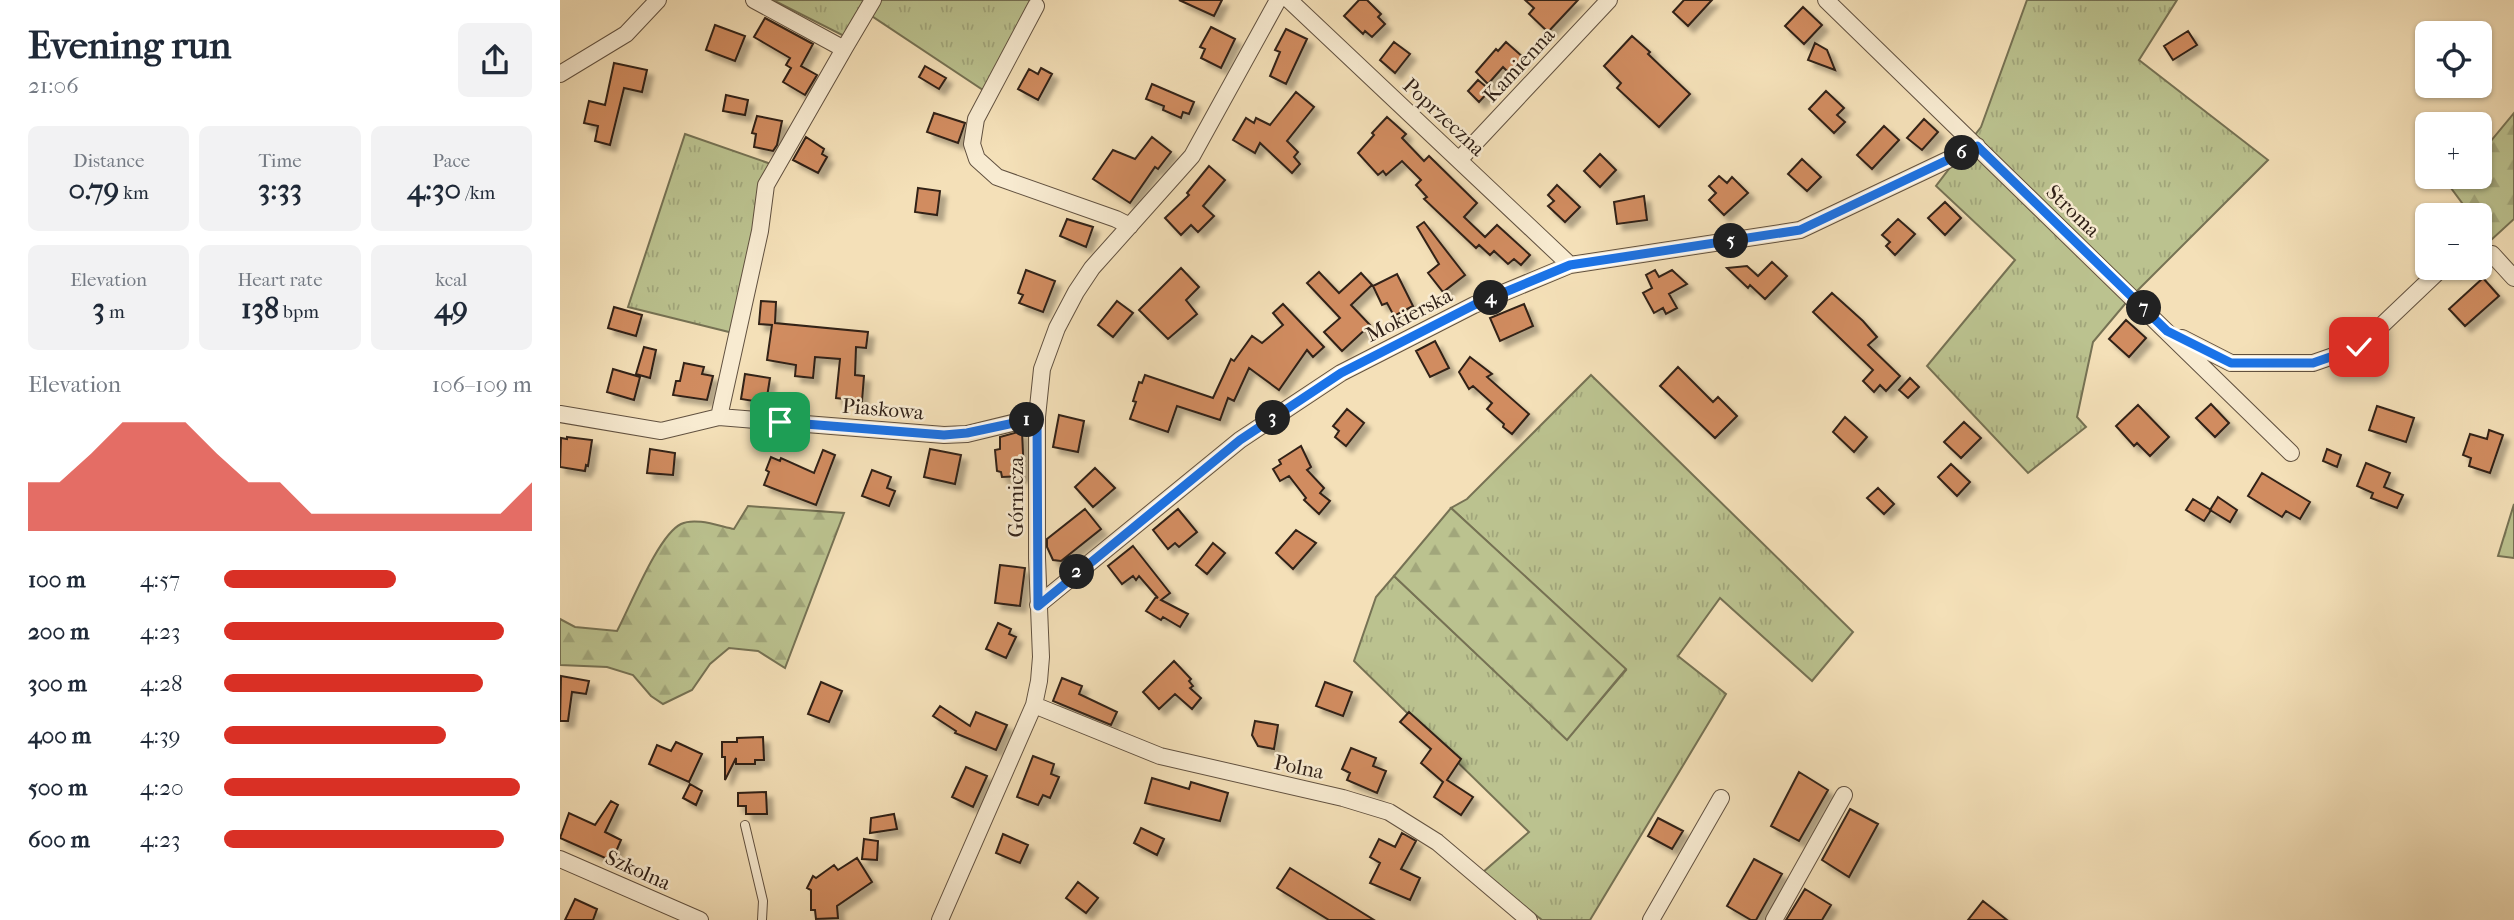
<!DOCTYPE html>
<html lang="en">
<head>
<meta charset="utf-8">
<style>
	body { margin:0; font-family:"IM FELL French Canon",serif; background:#f2f2f3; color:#1f2937; height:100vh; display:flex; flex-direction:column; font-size:26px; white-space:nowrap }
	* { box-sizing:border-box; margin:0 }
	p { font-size:23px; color:#747a83 }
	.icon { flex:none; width:38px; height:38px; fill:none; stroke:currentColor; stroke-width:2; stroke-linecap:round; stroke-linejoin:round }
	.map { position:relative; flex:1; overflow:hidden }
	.drawer { display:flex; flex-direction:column; background:#fff; width:560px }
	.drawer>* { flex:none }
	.controls { position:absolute; left:1855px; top:21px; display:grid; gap:14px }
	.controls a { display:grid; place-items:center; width:77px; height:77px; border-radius:10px; background:#fff; box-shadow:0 2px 5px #0004; font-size:35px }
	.pin { position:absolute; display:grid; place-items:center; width:60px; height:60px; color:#fff; margin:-30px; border-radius:14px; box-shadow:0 4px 10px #0006 }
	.km { position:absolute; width:35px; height:35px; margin:-18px; border-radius:50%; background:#222; color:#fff; font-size:19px; line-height:35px; text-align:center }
	.round { display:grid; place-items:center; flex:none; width:74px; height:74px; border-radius:10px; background:#f2f2f3 }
	.summary { display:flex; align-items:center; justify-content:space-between; height:119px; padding:0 28px }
	h1 { font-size:38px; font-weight:700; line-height:52px }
	.stats { display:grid; grid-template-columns:repeat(3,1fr); gap:10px; height:119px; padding:7px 28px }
	.stats div { display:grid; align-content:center; border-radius:10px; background:#f2f2f3; text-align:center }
	.stats b { font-size:30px; font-weight:700 }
	.stats small { font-size:19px; font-weight:400 }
	.stats p { font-size:19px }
	.chart { height:196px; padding:14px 28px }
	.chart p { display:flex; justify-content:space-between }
	.chart svg { width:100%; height:126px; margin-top:7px; fill:#d93025; opacity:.7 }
	ul { padding:0 28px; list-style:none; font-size:23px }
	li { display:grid; grid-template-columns:112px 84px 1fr; align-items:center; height:52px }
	li i { height:18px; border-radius:9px; background:#d93025 }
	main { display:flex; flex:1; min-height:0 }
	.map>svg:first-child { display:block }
	.grass { fill:url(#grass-tufts); stroke:#767254; stroke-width:2 }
	.forest { fill:url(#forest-firs); stroke:#767254; stroke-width:2 }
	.building { fill:#d18c61; stroke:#302118; stroke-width:2; filter:url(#shadow) }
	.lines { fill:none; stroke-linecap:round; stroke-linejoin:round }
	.lane-casing { stroke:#615140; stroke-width:10 }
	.street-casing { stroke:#615140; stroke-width:18 }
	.lane { stroke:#f8ebd1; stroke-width:8 }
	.street { stroke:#f8ebd1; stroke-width:16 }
	.route-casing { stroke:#fff; stroke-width:14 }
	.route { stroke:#1a73e8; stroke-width:9 }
	.labels { text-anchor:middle; stroke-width:5; stroke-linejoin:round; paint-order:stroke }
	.street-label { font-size:21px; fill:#302118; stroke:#f8ebd1 }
</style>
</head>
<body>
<main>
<section class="drawer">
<div class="summary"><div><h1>Evening run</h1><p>21:06</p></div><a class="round"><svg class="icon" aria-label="share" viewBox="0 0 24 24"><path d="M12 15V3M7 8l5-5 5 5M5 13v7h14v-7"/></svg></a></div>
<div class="stats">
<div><p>Distance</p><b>0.79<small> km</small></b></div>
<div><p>Time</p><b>3:33</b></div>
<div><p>Pace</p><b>4:30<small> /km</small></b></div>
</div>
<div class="stats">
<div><p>Elevation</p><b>3<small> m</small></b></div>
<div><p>Heart rate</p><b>138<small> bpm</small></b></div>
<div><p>kcal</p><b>49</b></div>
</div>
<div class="chart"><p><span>Elevation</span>106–109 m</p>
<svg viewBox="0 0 160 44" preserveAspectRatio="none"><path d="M0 44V27L10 27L20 17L30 6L40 6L50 6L60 17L70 27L80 27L90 38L100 38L110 38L120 38L130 38L140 38L150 38L160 27V44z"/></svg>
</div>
<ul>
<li><b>100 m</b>4:57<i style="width:56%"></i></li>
<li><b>200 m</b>4:23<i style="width:91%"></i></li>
<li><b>300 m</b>4:28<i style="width:84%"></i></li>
<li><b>400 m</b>4:39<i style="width:72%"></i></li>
<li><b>500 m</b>4:20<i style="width:96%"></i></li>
<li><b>600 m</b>4:23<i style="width:91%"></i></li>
</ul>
</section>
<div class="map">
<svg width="1954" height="920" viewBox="0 0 1954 920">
	<defs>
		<pattern id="grass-tufts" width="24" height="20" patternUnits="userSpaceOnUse" patternTransform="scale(1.75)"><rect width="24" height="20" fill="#bbc28f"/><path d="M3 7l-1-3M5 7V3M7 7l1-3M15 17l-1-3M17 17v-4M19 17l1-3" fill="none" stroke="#a1a67b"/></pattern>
		<pattern id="forest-firs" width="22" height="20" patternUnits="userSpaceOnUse" patternTransform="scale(1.75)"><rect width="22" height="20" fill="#bbc28f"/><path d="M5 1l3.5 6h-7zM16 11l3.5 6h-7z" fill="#a1a67b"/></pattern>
		<filter id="shadow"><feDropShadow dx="6" dy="6" stdDeviation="2" flood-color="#0004"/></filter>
	</defs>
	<rect width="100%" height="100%" fill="#f4e0b8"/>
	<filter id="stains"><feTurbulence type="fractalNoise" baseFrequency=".00286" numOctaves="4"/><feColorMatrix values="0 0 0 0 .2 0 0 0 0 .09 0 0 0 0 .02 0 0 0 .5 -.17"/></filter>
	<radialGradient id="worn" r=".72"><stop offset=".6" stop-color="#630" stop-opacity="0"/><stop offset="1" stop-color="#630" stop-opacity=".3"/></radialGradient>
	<!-- grass -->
	<path class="grass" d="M213 0H472L432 96 307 13 290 39Z
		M1467 0H1617L1579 60 1708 160 1570 298 1533 342 1517 417 1526 427 1468 473 1367 366 1455 260 1376 186 1421 127Z
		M125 134 211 164 173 333 68 307Z
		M1031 375 1293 632 1252 681 1160 598 1118 656 1166 694 1030 920H982L922 873 969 832 794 661 816 597 834 576 1007 739 1066 670 891 508 907 499Z
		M1954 504V558L1938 556Z"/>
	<!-- forest -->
	<path class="forest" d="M1954 113V219L1930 241 1920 227V215H1911L1891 188 1900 177H1920V154Z
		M188 506 284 513 225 668 198 651 169 648 150 664 132 690 103 704 91 696 73 675 47 667 0 665V619L15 627 57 631C70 607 98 535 121 524 135 517 159 526 174 529Z
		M891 508 1066 669 1007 740 834 576Z"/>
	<!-- building -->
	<path class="building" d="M619 0H662L654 16Z
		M799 0H807L821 14 818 17 825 24 812 37 805 31 803 34 784 16Z
		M965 0H1018L988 32 969 14 974 8Z
		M1124 0H1152L1128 26 1113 12Z
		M1243 7 1262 25 1244 44 1225 26Z
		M205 18 253 44 241 66 257 75 245 95 223 82 231 68 226 65 230 58 194 37Z
		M155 25 185 36 175 61 146 50Z
		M651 27 675 39 661 68 641 58 645 49 640 47Z
		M726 29 747 39 726 84 710 76 720 52 715 50Z
		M1628 31 1637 45 1613 60 1604 46Z
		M1072 36 1090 52 1088 54 1130 94 1099 127 1057 88 1061 83 1044 66Z
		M834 42 850 54 835 73 820 60Z
		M946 42 964 58 949 73 943 67 928 84 916 72 936 49 938 51Z
		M1255 43 1267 50 1275 70 1248 60Z
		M54 63 87 70 82 92 64 88 50 145 35 141 38 126 24 123 29 101 45 105Z
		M365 66 386 78 379 89 359 77Z
		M481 68 492 74 478 100 458 89 469 69 478 74Z
		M918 80 930 90 919 102 908 91Z
		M592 84 634 102 629 114 623 112 621 118 603 110 604 106 586 99Z
		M1266 91 1284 108 1277 115 1285 122 1274 133 1249 109Z
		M736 92 754 107 727 141 738 152 734 157 740 164 732 173 700 143 695 153 673 140 686 118 694 123 696 118 710 125Z
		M166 95 188 100 185 115 163 111Z
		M374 113 405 123 398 143 367 132Z
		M197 116 222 121 217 145 213 151 194 147 196 134 192 133Z
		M827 117 846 134 842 138 864 161 869 156 917 203 904 217 925 237 937 225 970 255 961 265 954 259 948 264 934 251 930 255 919 245 916 248 864 199 867 197 856 185 861 180 842 161 826 175 823 171 818 175 798 153 814 135 812 133Z
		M1364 119 1378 132 1362 150 1347 138Z
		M1324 126 1339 140 1312 169 1297 155Z
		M246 137 264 149 262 154 267 157 258 173 233 160Z
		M592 137 611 152 598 169 595 167 570 203 533 179 553 150 575 159Z
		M1040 154 1056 170 1040 187 1024 171Z
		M1242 159 1261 177 1247 191 1228 174Z
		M649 166 665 180 643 206 654 216 638 232 631 225 621 235 605 218 629 195 627 193Z
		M1159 176 1167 183 1172 177 1188 193 1164 215 1149 200 1156 193 1149 186Z
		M997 185 1020 207 1005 222 988 206 994 201 988 195Z
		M358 188 380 191 377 215 355 212Z
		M1084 196 1087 220 1057 224 1054 202Z
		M1385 202 1401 218 1385 235 1368 218Z
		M507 219 533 227 526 247 500 236Z
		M1338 219 1355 234 1335 255 1326 246 1330 242 1322 235Z
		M864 222 905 275 883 292 868 273 879 264 857 227Z
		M1212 262 1227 276 1205 299 1190 285 1188 288 1167 268 1187 266 1198 276Z
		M621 268 639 287 626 300 637 314 608 339 579 310Z
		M466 270 495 281 483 312 459 303 463 295 458 293Z
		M1095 270 1099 277 1112 270 1127 284 1109 294 1117 308 1106 314 1103 308 1094 313 1083 293 1092 288 1086 275Z
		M759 272 779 293 801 273 812 285 791 305 810 325 782 351 764 332 780 318 747 283Z
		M837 274 853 306 834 316 827 303 822 305 813 286Z
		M1923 278 1939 296 1905 326 1889 309Z
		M1272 293 1303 321 1317 337 1308 345 1340 376 1326 391 1320 385 1314 392 1303 381 1313 370 1253 312Z
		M201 301 216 302 215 323 308 332 306 348 296 347 295 375 304 376 302 401 276 398 280 359 255 357 253 378 235 376 236 365 207 360 212 325 199 324Z
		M557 301 573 313 553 337 538 325Z
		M723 304 764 347 753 357 747 350 719 390 689 368 674 401 668 398 660 420 617 406 608 432 570 419 576 402 573 401 579 382 582 383 585 375 653 398 671 359 674 361 692 336 702 343 723 325 713 313Z
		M964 304 973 326 940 341 930 318Z
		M54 307 82 315 76 336 48 328Z
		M1566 320 1586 338 1569 357 1549 339Z
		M875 341 889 368 870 377 856 351Z
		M84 347 96 350 90 378 76 374Z
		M910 357 932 374 927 377 969 414 952 434 943 427 944 424 927 409 932 403 913 386 909 389 899 372Z
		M124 363 144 367 142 374 153 376 147 400 113 395 116 381H120Z
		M1118 367 1153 402 1158 397 1177 416 1155 438 1100 386Z
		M53 369 80 377 74 400 47 392Z
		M185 374 210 378 206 403 181 399Z
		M1350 378 1359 387 1348 398 1339 390Z
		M1651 404 1669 423 1655 437 1636 418Z
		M1578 405 1609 437 1590 456 1577 443 1574 446 1556 426Z
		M1817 406 1854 418 1846 442 1809 430Z
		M787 409 804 423 786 446 775 437 779 431 773 426Z
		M499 415 524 421 518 452 493 447Z
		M1285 417 1307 437 1294 452 1273 432Z
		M1404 422 1421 438 1401 458 1384 442Z
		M1929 430 1943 435 1930 473 1909 466 1911 458 1903 455 1910 434 1927 439Z
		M462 431 464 476 442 477 441 472 437 471 435 450 440 449V437Z
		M7 437 32 440 28 466 26 465 25 471 0 467 1 438 7 439Z
		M741 446 751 467 747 470 764 488 760 493 770 501 759 514 744 500 746 498 729 476 720 481 713 469 721 464 719 460Z
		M90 449 115 453 113 475 87 473Z
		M370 449 401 455 395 484 364 477Z
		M1767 449 1781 455 1777 467 1763 461Z
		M263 450 275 455 256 505 204 485 209 472 206 470 211 457 220 461 221 458 254 473Z
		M1806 463 1830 473 1824 487 1843 495 1837 508 1811 498 1813 493 1797 486Z
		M1391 464 1410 482 1397 496 1378 477Z
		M535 468 555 488 533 507 515 487Z
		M312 470 331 477 327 488 335 491 329 506 302 496Z
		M1702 473 1750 502 1740 519 1726 511 1722 517 1688 496Z
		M1318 488 1334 504 1324 514 1307 498Z
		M1658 497 1677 510 1670 522 1650 510Z
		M1633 499 1651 510 1644 521 1626 510Z
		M525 509 541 529 501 561 493 560 487 547V539Z
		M618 509 637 532 619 547 615 543 608 549 593 530Z
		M736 530 756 543 733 569 716 553Z
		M653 543 665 553 647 574 636 565Z
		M573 546 610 593 601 600 628 614 620 627 603 617 601 620 586 611 596 597 598 598 579 576 576 580 573 576 562 584 548 566Z
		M440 565 465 568 460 606 435 603Z
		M438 623 451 629 449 634 456 637 446 658 426 649Z
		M614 661 631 679 629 681 633 686 630 688 641 698 632 709 615 694 599 709 583 692Z
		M1 676 29 681 26 694 12 692 8 721H0Z
		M502 678 522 686 519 694 557 712 551 725 493 701Z
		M261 682 282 691 269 722 248 714Z
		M765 682 792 692 783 716 756 706Z
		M380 706 410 726 416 712 447 725 436 750 395 733 396 731 373 716Z
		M849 712 901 759 887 780 913 797 901 815 874 797 883 782 861 763 871 749 840 722Z
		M695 721 718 725 714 749 698 746 692 735Z
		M203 737 204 760H195V764H176V758L165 780V757H162V742H177V738Z
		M116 742 142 754 129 782 89 764 97 745 111 751Z
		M791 748 816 758 813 766 826 771 817 793 787 780 790 773 782 769Z
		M473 756 494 764 491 774 499 777 490 798 483 795 478 805 457 797Z
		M406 767 427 776 413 807 392 797Z
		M1239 772 1268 790 1239 841 1211 826Z
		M592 778 629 789 631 782 668 793 660 821 585 803Z
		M130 784 142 791 136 805 123 798Z
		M206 792 207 814H186V806H178V793Z
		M51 801 58 805 45 832 61 840 52 861 0 838 9 813 35 825Z
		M1290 809 1318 824 1289 877 1262 860Z
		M334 814 337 829 310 833 311 818Z
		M1098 818 1123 831 1112 849 1088 836Z
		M581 828 604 839 597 855 574 843Z
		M842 833 856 841 841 869 860 878 850 900 810 883 820 863 810 857 819 839 835 847Z
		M443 834 468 845 460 863 436 853Z
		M304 839 318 841 317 860 302 859Z
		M297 858 312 882 277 906 278 918 256 919 255 910H251V890L247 888 253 876 256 878 274 865 278 870Z
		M1194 859 1222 874 1196 920H1191L1167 906Z
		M730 868 769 892 814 920H769L717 888Z
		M518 882 538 898 526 913 506 898Z
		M1245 889 1271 905 1262 920H1226Z
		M15 899 37 909 33 920H5Z
		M1423 901 1447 920H1408Z"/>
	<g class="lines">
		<!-- lane casing -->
		<g class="lane-casing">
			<path id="lane" d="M185 825 203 901 202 920"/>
		</g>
		<!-- street casing -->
		<g class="street-casing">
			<path id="street" d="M729 0 1010 265
				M1266 0 1731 453
				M476 6 416 119 412 144 417 159 437 177 556 219 570 226
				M284 49 313 0
				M0 74 66 34 98 0
				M899 160 1049 0
				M1920 253 1932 254 1954 278
				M1622 338 1671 363H1753L1799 347 1882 268
				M0 414 101 431 159 417 384 435 407 434 477 417
				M159 417 200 231 206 185 284 49 194 0
				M478 605 680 440 781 373 914 305 1010 265 1240 230 1417 146
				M474 705 600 756 783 798 829 812 877 842 969 920
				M0 859 140 920
				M380 920 474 705 479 681 481 657 477 558V417L482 369 497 328 516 292 532 268 632 156 718 0
				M1091 920 1161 798
				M1214 920 1284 795"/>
		</g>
		<!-- lane -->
		<use href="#lane" class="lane"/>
		<!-- street -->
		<use href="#street" class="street"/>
	</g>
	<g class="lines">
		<!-- route casing -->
		<g class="route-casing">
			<path id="route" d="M220 422 384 435 407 433 477 418 478 606 680 440 781 373 914 305 1010 265 1240 230 1417 146 1607 331 1671 363H1753L1799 347"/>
		</g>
		<!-- route -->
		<use href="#route" class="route"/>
	</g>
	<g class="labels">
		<!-- street labels -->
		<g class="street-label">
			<text transform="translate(959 65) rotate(-47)" y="7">Kamienna</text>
			<text transform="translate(884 117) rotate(43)" y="7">Poprzeczna</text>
			<text transform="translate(1513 211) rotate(44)" y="7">Stroma</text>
			<text transform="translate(849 315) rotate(-27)" y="7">Mokierska</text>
			<text transform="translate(323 409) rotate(5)" y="7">Piaskowa</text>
			<text transform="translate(456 497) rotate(-90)" y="7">Górnicza</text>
			<text transform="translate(739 767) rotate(12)" y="7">Polna</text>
			<text transform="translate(78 870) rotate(24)" y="7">Szkolna</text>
		</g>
	</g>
	<rect width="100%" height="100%" filter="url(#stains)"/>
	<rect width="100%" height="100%" fill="url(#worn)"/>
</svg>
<div class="controls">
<a><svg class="icon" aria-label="locate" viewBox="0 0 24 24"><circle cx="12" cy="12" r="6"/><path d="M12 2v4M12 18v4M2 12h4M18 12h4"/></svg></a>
<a>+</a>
<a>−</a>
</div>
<div class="pin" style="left:220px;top:422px;background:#1e9e55"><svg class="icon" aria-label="arrive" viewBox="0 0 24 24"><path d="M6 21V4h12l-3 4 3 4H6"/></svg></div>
<div class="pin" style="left:1799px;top:347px;background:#d93025"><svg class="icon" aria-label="check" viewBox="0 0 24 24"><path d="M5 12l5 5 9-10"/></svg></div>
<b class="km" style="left:467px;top:420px">1</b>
<b class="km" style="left:517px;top:572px">2</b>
<b class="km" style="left:713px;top:418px">3</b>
<b class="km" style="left:931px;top:298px">4</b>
<b class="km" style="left:1171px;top:241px">5</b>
<b class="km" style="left:1402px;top:153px">6</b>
<b class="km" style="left:1584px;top:308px">7</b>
</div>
</main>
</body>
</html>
